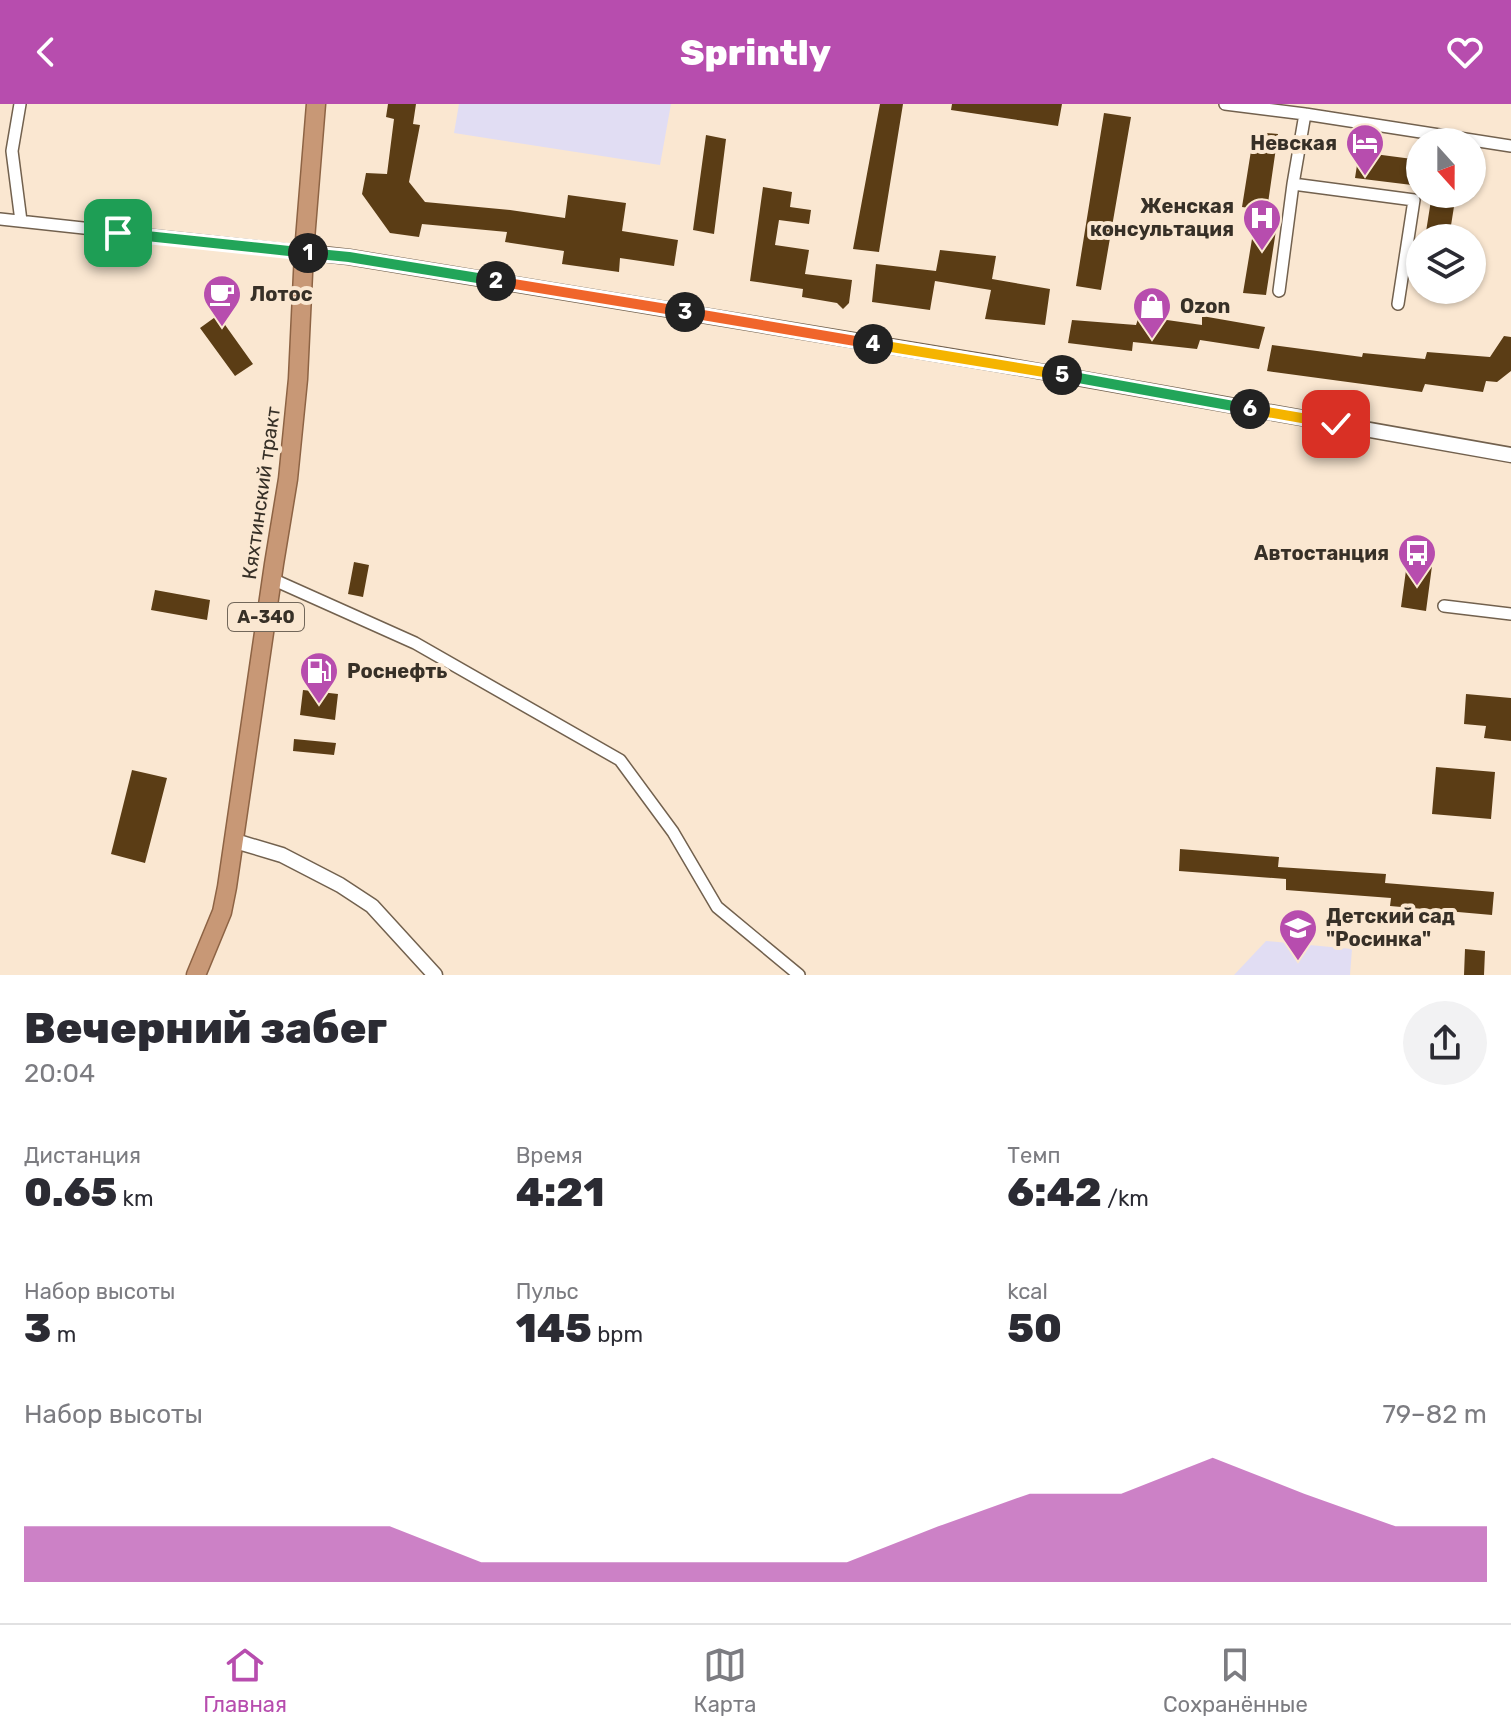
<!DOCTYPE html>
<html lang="ru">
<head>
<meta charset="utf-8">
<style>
	body { margin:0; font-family:Rubik,sans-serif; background:#f2f2f3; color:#2b2b33; height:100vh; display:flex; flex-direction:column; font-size:30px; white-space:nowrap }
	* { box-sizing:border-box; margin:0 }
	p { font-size:26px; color:#7c7c81 }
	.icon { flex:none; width:44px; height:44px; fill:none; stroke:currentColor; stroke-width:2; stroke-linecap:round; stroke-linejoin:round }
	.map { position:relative; height:871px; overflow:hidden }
	.drawer { display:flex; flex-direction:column; background:#fff; flex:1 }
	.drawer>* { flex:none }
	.needle { width:52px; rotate:159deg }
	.controls { position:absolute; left:1406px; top:24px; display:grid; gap:16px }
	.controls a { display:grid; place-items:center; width:80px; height:80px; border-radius:50%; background:#fff; box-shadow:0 2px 6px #0004; font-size:40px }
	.pin { position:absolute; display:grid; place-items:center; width:68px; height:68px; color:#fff; margin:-34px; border-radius:16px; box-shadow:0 4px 12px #0006 }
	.km { position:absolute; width:40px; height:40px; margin:-20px; border-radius:50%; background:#222; color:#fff; font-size:22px; line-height:40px; text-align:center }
	.round { display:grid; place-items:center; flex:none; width:84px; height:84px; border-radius:42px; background:#f2f2f3 }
	.head { display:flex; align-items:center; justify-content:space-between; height:136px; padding:0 24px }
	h1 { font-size:44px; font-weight:800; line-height:60px }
	.stats { display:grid; grid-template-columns:repeat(3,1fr); gap:12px; height:136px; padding:8px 24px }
	.stats div { display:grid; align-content:center }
	.stats b { font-size:40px; font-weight:800 }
	.stats small { font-size:22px; font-weight:400 }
	.stats p { font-size:22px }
	.chart { height:224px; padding:16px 24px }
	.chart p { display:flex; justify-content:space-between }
	.chart svg { width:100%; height:144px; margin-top:8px; fill:#b74dae; opacity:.7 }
	header { display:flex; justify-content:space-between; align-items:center; height:104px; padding:0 24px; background:#b74dae; color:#fff; font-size:36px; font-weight:800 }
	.menu { display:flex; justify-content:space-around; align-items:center; height:112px; border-top:2px solid #e1e1e2; background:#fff; font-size:22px; color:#7c7c81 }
	.menu a { display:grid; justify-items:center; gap:4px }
	.menu .selected { color:#b74dae }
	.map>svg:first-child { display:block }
	.education { fill:#e1ddf3 }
	.building { fill:#5b3d15 }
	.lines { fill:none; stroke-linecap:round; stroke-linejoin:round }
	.minor-casing { stroke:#72614e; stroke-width:14 }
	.tertiary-casing { stroke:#72614e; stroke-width:17 }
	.trunk-casing { stroke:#8d6344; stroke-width:21 }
	.minor { stroke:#fff; stroke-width:11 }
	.tertiary { stroke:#fff; stroke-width:14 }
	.trunk { stroke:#c89876; stroke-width:18 }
	.split-1-casing { stroke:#fff; stroke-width:16 }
	.split-2-casing { stroke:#fff; stroke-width:16 }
	.split-3-casing { stroke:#fff; stroke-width:16 }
	.split-4-casing { stroke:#fff; stroke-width:16 }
	.split-5-casing { stroke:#fff; stroke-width:16 }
	.split-6-casing { stroke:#fff; stroke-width:16 }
	.split-7-casing { stroke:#fff; stroke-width:16 }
	.split-1 { stroke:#22a559; stroke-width:10 }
	.split-2 { stroke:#22a559; stroke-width:10 }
	.split-3 { stroke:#f0652b; stroke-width:10 }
	.split-4 { stroke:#f0652b; stroke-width:10 }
	.split-5 { stroke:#f5b400; stroke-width:10 }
	.split-6 { stroke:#22a559; stroke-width:10 }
	.split-7 { stroke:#f5b400; stroke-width:10 }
	.labels { text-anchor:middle; stroke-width:8; stroke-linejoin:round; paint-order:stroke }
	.shield { fill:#fae7d1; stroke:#72675a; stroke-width:2 }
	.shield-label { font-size:18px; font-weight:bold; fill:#373027 }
	.poi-label { font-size:20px; font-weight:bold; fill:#373027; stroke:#fae7d1; text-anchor:start }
	.street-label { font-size:20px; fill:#373027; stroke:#fae7d1 }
</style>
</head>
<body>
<header><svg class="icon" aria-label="back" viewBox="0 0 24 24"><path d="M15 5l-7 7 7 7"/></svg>Sprintly<svg class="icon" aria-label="heart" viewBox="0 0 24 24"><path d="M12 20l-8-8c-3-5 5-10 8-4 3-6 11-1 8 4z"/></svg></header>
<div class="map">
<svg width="1511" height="871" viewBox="0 0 1511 871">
	<rect width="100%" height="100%" fill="#fae7d1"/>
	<!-- education -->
	<path class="education" d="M459 0H671L660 61 454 29Z
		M1266 837 1352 845 1350 871H1234Z"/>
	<!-- building -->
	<path class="building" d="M388 0H416L413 20 420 21 409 78 425 98 510 106 565 114 568 91 626 99 622 127 678 136 674 162 620 154 619 168 562 160 564 147 505 138 507 128 422 120 419 133 390 129 362 90 366 69 387 70 394 15 386 13Z
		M880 0H903L879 148 853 145Z
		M952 0H1062L1058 22 951 6Z
		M1104 9 1131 13 1101 186 1076 182Z
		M1254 28 1278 30 1267 106 1279 107 1266 191 1243 189 1257 105 1242 103Z
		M706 31 726 35 714 130 693 126Z
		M1359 48 1420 56V82L1355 74Z
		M763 83 792 88 790 103 811 106 809 120 779 116 775 141 809 146 805 170 852 176 849 199 843 205 837 199 802 193 803 185 750 177Z
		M1432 90H1456L1449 134H1425Z
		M940 146 996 152 992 175 1050 185 1045 221 985 215 991 186 935 177 930 206 872 198 876 160 936 167Z
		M218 211 253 260 235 272 200 224Z
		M1139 212 1202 221V212L1265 223 1259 245 1200 236 1197 245 1133 238 1132 247 1068 239 1072 216 1136 221Z
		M1504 232 1511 233V267L1497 278 1486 277 1483 288 1425 280 1422 288 1267 267 1272 241 1362 253 1363 249 1425 255 1427 248 1490 253Z
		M354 458 369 461 363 493 348 490Z
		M1407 459 1432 462 1426 507 1401 503Z
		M155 486 210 496 207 516 151 506Z
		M303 586 338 590 335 616 300 611Z
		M1466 590 1511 594V637L1484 634 1486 622 1464 620Z
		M294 635 336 639 334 651 293 647Z
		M1436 663 1495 668 1491 715 1432 710Z
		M132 666 167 674 145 759 111 750Z
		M1180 745 1279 753 1278 763 1386 770 1385 779 1494 788 1492 811 1390 802 1391 794 1286 786V775L1179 767Z
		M1465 845 1485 847 1484 871H1464Z"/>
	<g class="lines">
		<!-- minor casing -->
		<g class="minor-casing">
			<path id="minor" d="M20 0 12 47 21 117
				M1225 0 1305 10 1511 42
				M1293 80 1305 10
				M0 115 304 148
				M1279 187 1293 80 1414 96 1398 200
				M272 475 415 539 620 656 673 728 717 803 799 871
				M1444 502 1511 510"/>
		</g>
		<!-- tertiary casing -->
		<g class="tertiary-casing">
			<path id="tertiary" d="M304 148 349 153 452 170 998 260 1511 351
				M235 737 282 751 340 781 372 802 435 871"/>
		</g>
		<!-- trunk casing -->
		<g class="trunk-casing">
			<path id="trunk" d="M196 871 222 808 227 783 274 460 288 375 298 275 304 148 316 0"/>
		</g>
		<!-- minor -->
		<use href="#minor" class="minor"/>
		<!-- tertiary -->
		<use href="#tertiary" class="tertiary"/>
		<!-- trunk -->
		<use href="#trunk" class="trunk"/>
	</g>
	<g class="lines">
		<!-- split-1 casing -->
		<g class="split-1-casing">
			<path id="split-1" d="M118 129 308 149"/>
		</g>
		<!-- split-2 casing -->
		<g class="split-2-casing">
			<path id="split-2" d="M308 149 349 153 496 177"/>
		</g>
		<!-- split-3 casing -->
		<g class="split-3-casing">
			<path id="split-3" d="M496 177 685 208"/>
		</g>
		<!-- split-4 casing -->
		<g class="split-4-casing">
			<path id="split-4" d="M685 208 873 240"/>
		</g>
		<!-- split-5 casing -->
		<g class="split-5-casing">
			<path id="split-5" d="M873 240 1062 271"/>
		</g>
		<!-- split-6 casing -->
		<g class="split-6-casing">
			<path id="split-6" d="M1062 271 1250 305"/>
		</g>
		<!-- split-7 casing -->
		<g class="split-7-casing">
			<path id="split-7" d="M1250 305 1336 320"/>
		</g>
		<!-- split-1 -->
		<use href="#split-1" class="split-1"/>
		<!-- split-2 -->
		<use href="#split-2" class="split-2"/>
		<!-- split-3 -->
		<use href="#split-3" class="split-3"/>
		<!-- split-4 -->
		<use href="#split-4" class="split-4"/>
		<!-- split-5 -->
		<use href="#split-5" class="split-5"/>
		<!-- split-6 -->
		<use href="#split-6" class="split-6"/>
		<!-- split-7 -->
		<use href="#split-7" class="split-7"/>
	</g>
	<!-- icons -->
	<defs>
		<g id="hotel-pin" transform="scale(2)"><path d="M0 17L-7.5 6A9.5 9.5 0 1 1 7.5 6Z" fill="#b74dae" stroke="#fae7d1"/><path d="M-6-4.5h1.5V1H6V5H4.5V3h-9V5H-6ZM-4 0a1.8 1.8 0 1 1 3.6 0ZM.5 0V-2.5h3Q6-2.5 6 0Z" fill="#fff"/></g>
		<g id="hospital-pin" transform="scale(2)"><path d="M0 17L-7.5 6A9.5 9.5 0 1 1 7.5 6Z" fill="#b74dae" stroke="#fae7d1"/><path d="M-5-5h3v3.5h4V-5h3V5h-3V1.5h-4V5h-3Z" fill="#fff"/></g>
		<g id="cafe-pin" transform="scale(2)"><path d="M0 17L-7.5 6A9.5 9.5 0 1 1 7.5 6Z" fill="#b74dae" stroke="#fae7d1"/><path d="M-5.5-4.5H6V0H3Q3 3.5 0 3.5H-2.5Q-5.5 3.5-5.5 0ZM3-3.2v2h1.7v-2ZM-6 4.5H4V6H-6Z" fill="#fff"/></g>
		<g id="shop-pin" transform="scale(2)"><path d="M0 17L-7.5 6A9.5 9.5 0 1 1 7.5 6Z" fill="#b74dae" stroke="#fae7d1"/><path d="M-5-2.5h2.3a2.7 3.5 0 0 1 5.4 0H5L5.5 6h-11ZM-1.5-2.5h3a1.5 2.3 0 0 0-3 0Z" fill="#fff"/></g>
		<g id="bus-pin" transform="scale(2)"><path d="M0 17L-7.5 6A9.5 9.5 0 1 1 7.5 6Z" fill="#b74dae" stroke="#fae7d1"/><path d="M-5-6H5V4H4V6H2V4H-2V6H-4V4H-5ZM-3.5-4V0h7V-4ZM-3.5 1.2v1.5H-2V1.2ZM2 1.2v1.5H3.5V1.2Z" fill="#fff"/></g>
		<g id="fuel-pin" transform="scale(2)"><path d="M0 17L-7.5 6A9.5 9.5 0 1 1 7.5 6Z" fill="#b74dae" stroke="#fae7d1"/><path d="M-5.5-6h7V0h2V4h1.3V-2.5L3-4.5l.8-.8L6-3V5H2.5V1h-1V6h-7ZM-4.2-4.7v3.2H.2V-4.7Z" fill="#fff"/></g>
		<g id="school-pin" transform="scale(2)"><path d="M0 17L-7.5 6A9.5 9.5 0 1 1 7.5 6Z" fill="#b74dae" stroke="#fae7d1"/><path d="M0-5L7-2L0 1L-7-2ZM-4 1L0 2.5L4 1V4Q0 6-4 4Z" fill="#fff"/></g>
	</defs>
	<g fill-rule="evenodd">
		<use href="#hotel-pin" x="1365" y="39"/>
		<use href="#hospital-pin" x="1262" y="114"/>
		<use href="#cafe-pin" x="222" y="190"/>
		<use href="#shop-pin" x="1152" y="202"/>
		<use href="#bus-pin" x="1417" y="449"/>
		<use href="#fuel-pin" x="319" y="567"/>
		<use href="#school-pin" x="1298" y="824"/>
	</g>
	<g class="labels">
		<!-- shield labels -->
		<rect class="shield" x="228" y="499" width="76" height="28" rx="6"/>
		<g class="shield-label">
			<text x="266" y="519">А-340</text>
		</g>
		<!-- poi labels -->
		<g class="poi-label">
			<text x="1337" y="46" text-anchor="end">Невская</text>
			<text x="1234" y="109" text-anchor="end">Женская<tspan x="1234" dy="23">консультация</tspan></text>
			<text x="250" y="197">Лотос</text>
			<text x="1180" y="209">Ozon</text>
			<text x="1389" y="456" text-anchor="end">Автостанция</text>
			<text x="347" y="574">Роснефть</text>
			<text x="1326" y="819">Детский сад<tspan x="1326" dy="23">"Росинка"</tspan></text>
		</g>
		<!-- street labels -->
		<g class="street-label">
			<text transform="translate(261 389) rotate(-82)" y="7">Кяхтинский тракт</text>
		</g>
	</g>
</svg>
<div class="controls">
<a><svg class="needle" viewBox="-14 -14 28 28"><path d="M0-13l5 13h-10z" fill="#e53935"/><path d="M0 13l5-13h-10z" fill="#7c7c81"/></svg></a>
<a><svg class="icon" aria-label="layers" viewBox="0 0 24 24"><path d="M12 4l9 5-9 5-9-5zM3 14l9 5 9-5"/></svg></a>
</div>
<div class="pin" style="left:118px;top:129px;background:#1e9e55"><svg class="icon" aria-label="arrive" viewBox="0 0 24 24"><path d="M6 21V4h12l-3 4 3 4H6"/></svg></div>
<div class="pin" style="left:1336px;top:320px;background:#d93025"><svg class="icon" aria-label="check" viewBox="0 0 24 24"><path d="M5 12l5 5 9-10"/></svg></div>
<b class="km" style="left:308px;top:149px">1</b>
<b class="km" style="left:496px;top:177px">2</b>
<b class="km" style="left:685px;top:208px">3</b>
<b class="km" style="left:873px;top:240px">4</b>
<b class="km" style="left:1062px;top:271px">5</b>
<b class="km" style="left:1250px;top:305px">6</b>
</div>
<section class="drawer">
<div class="head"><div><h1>Вечерний забег</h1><p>20:04</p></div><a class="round"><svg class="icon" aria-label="share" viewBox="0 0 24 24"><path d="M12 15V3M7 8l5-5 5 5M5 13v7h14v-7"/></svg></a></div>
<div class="stats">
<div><p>Дистанция</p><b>0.65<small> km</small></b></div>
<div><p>Время</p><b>4:21</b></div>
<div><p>Темп</p><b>6:42<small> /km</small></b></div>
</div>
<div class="stats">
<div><p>Набор высоты</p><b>3<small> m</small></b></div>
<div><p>Пульс</p><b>145<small> bpm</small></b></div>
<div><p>kcal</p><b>50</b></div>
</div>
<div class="chart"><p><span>Набор высоты</span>79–82 m</p>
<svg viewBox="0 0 160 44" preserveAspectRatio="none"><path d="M0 44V27L10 27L20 27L30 27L40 27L50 38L60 38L70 38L80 38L90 38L100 27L110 17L120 17L130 6L140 17L150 27L160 27V44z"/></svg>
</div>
</section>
<nav class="menu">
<a class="selected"><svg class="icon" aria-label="home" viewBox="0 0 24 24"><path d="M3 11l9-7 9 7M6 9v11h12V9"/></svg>Главная</a>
<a><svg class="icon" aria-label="map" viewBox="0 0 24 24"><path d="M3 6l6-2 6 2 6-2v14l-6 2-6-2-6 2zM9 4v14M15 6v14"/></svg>Карта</a>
<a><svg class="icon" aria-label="saved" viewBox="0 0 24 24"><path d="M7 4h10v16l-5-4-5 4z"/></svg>Сохранённые</a>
</nav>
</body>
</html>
